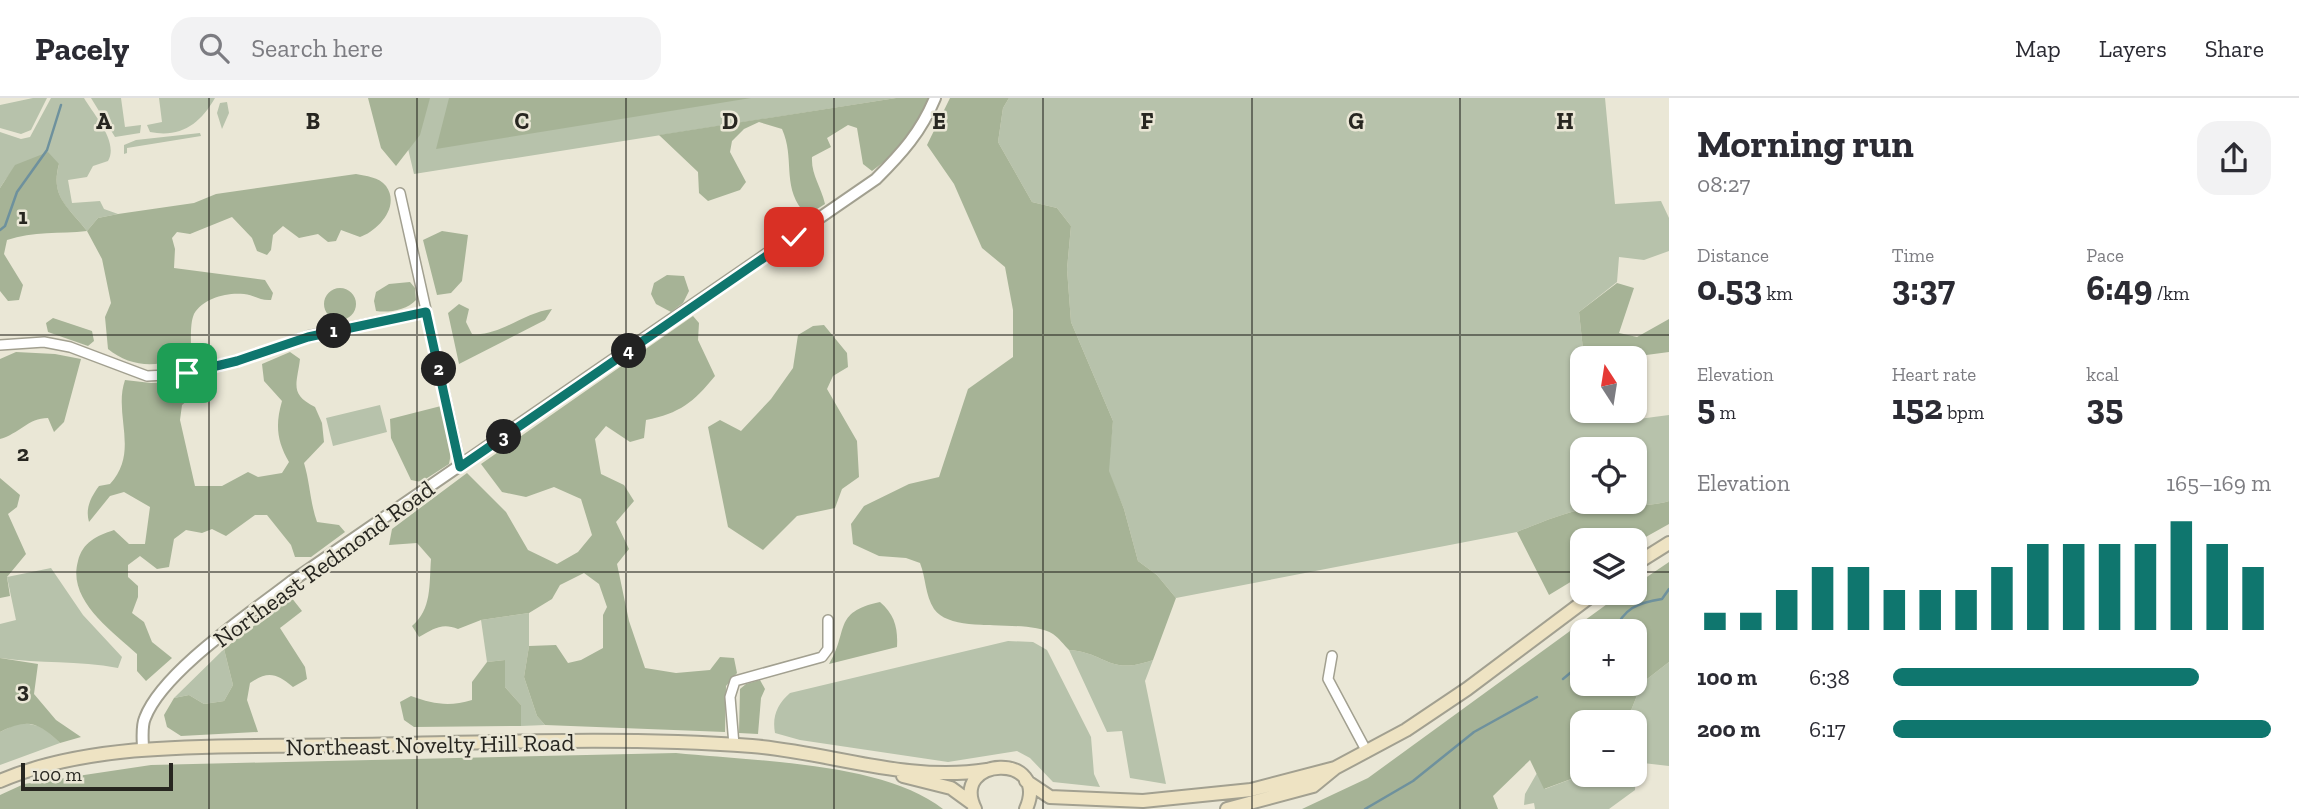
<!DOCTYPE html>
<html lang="en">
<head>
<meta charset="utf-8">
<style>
	body { margin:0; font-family:"Zilla Slab",serif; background:#f2f2f3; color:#2b2b33; height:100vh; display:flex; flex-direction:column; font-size:26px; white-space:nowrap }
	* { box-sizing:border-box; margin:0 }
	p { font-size:23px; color:#7c7c81 }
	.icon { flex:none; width:38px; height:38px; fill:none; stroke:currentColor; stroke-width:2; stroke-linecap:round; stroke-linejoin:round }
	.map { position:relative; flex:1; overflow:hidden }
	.sheet { display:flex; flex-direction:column; background:#fff; width:630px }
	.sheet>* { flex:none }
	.needle { width:46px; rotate:348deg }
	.tools { position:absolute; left:1570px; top:248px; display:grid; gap:14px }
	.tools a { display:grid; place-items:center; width:77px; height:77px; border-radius:14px; background:#fff; box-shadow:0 2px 5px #0004; font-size:35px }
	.scale { position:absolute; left:21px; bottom:18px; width:152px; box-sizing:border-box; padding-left:7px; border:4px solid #272620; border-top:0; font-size:19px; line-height:24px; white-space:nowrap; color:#272620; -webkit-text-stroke:5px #eae7d6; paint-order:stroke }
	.pin { position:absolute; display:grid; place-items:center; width:60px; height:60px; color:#fff; margin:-30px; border-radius:14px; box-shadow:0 4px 10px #0006 }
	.km { position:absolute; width:35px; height:35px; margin:-18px; border-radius:50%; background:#222; color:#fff; font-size:19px; line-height:35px; text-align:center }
	.round { display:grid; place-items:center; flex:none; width:74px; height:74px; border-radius:21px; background:#f2f2f3 }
	.overview { display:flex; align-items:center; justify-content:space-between; height:119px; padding:0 28px }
	h1 { font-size:38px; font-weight:700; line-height:52px }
	.stats { display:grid; grid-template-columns:repeat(3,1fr); gap:10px; height:119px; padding:7px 28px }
	.stats div { display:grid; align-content:center }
	.stats b { font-size:35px; font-weight:700 }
	.stats small { font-size:19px; font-weight:400 }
	.stats p { font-size:19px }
	.chart { height:196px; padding:14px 28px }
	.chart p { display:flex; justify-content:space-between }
	.chart svg { width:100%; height:126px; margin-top:7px; stroke:#0f766e; stroke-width:6 }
	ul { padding:0 28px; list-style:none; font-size:23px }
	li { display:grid; grid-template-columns:112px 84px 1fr; align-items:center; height:52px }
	li i { height:18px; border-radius:9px; background:#0f766e }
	header { display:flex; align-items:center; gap:42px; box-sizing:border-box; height:98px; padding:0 35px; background:#fff; border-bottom:2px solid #e1e1e2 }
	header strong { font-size:33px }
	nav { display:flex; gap:38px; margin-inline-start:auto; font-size:24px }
	.search { width:490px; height:63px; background:#f2f2f3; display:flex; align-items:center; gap:18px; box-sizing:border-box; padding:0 24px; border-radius:21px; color:#7c7c81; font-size:26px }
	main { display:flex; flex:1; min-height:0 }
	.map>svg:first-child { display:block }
	.green { fill:#b7c2ab; fill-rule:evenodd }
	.forest { fill:#a6b396; fill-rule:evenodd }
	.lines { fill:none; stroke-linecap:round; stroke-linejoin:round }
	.stream { stroke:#6e919d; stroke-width:2.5 }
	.minor-casing { stroke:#a2a090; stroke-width:12 }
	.tertiary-casing { stroke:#a2a090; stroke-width:14 }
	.secondary-casing { stroke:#a2a090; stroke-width:16 }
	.minor { stroke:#fff; stroke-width:9 }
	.tertiary { stroke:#fff; stroke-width:10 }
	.secondary { stroke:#eee3c3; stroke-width:12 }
	.route-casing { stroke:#fff; stroke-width:14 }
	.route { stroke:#0f766e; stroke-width:9 }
	.grid { fill:none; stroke:#272620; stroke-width:2; stroke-opacity:0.55 }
	.labels { text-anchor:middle; stroke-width:5; stroke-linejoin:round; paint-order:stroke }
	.street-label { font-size:24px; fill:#272620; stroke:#eae7d6 }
	.grid-label { font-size:23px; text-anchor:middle; font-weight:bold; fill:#272620; stroke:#eae7d6; stroke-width:5; stroke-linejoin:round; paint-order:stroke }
</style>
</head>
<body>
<header>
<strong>Pacely</strong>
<div class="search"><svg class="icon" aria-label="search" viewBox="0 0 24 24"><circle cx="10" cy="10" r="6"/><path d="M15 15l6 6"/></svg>Search here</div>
<nav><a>Map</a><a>Layers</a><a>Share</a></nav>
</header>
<main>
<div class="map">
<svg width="1669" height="711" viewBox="0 0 1669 711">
	<rect width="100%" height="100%" fill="#eae7d6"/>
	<!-- green -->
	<path class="green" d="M33 0H47L31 32 21 36 0 30V7Z
		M51 0H84C94 17 119 44 108 63L93 68 87 79 68 82 72 105 100 103 104 111 118 116 98 120 87 133C68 108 50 100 59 66 24 63 20 59 0 90V34L21 41 30 39Z
		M91 0H121L125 29 141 27 140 35 115 39Z
		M159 0H215C200 26 181 40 150 34L147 27 162 24Z
		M396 0H896L414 76Z
		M1009 0H1605L1615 106 1661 103 1669 120V153L1644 162 1619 159 1617 184 1579 214 1584 261 1582 313H1616L1631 322 1669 317V403C1647 410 1628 405 1605 408 1575 410 1544 423 1517 434L1176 500 1157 477 1138 463 1124 411 1108 373 1113 323 1071 224 1067 171 1071 128 1057 110 1032 104 998 44 1003 10ZM1582 352H1634V404H1582Z
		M227 4 229 15 222 31 217 15 220 5Z
		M200 35 201 38 127 50V55L124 56V47L136 42Z
		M380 307 387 334 333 348 326 320Z
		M51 470 83 517 122 559 118 570C78 562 40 566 0 560V526L16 522 7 479Z
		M529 515V548L524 579 537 618 545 627 521 628V607L505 589V562L487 564 481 522Z
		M1008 543 1033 544 1047 552 1091 639 1094 676 1100 689 1053 684 1030 660 1017 653 948 664 800 642 775 635C772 619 777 606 790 595Z
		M224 551 233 587 224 603 204 606 189 597 174 600Z
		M1069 552C1108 555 1108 578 1153 562L1145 583 1166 686 1130 680 1122 633 1107 634Z
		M1669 564V668L1643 665 1636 675 1635 692 1609 711H1535L1534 705 1524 707 1525 696 1537 675 1545 691 1582 677H1634V625H1626L1642 585Z
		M20 624 43 629 60 645 0 667V634Z"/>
	<!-- forest -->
	<path class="forest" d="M368 0H430L420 37 396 68 381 50Z
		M449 0H751L436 51Z
		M896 0H929L903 49 872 73 863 66 857 30 848 27 827 40 831 49 812 59C811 77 821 88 825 106L814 113 802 112C782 86 795 60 782 31L759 24 744 31 732 43 730 54 746 84 740 92 708 103 699 95 698 74 659 37Z
		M950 0H1009L1003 10 998 44 1032 104 1057 110 1071 128 1067 171 1071 224 1113 323 1109 373 1124 411 1138 463 1157 477 1176 500 1153 562C1108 578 1108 555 1069 552 1064 547 1059 540 1053 536 1025 519 953 538 934 511 925 497 926 480 920 465L906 460 879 458 853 446 851 426 864 408 909 386 939 379 968 291 1013 259V212L1005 169 982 150 954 86 927 47Z
		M48 54 59 66C50 99 68 108 87 133L98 120 118 116 194 105 216 96 356 76C366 78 379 79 386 88 401 109 377 133 360 139L341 132 336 143 328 144 318 136 299 140 283 128 273 137 271 152 267 157 257 153 252 140 232 119 190 136 177 134 172 140 175 151 174 170 265 182 273 195 271 202C260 203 254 197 244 196 227 194 203 200 194 216 190 225 191 241 191 250 168 272 132 271 108 251L105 219 111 205 102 161 87 133C60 136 33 133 7 142L4 156 23 187 19 202 8 203 0 193V90L15 67Z
		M442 133 468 137 462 183 451 195 437 197 423 142Z
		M667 177 684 178 689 193 683 205 671 214 656 206 651 196 654 185Z
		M410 184 415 190 416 202C407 212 389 215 376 213L374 203 376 194 389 186Z
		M1617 185 1634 190 1619 235 1637 239 1669 221V254L1616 261H1584L1579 214Z
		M324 206a16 16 0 1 1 32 0a16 16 0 1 1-32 0Z
		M459 206 469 211 466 224 472 236C498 239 525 214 552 211L545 222 459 266 448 215Z
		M693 218 699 225 698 242 715 278C693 305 680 315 646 322L644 340 630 344 606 328 595 341 601 376 624 387 634 403 616 424 629 451 617 466 629 523 645 570 676 575 710 572 720 559 734 560 737 575 726 588 725 634 545 627 537 618 524 579 529 548 556 547 568 565 581 562 603 550V517L607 509 599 486 584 475 560 487 552 501 529 515 481 522 458 531C442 524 433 531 419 539L412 528C432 511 429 487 431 461L417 445 389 447 392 431 467 375 506 414 528 452 557 466 578 454 592 437 581 401 554 389 526 399 502 394 481 366Z
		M53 220 92 233 94 243 88 248 48 234 46 225Z
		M824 227 847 255 848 269 833 278 827 291 857 343 859 379 842 391 835 410 797 418 763 452 728 429 708 329 720 322 741 333 771 301 793 270 798 237 813 228Z
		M16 254 55 256 81 261 64 324 54 334 48 320C28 320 19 336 0 341V261Z
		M290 254 300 261C297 286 289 296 315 309L322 325 324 344 304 365C310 385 310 404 317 424L339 427 345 434 311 459H295L291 447 267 417H255L226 438 212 431 202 435 186 432 174 441 169 469 157 471 140 458 128 467V479L138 488V499L132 515 144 524 152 544 172 560 146 583 137 573V556C111 532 67 502 78 463 83 444 96 438 114 432L129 446H145L150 409 124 394 110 398 89 424C85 410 91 399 99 388L110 386C140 353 113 317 125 282L151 285 198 284 200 292 182 307 180 322 195 388H222L248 374 258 379 282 375 289 364C277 343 275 327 282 303L264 283 262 266Z
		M441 308 452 350 449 366 421 384 411 382 391 340 390 321Z
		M0 380 20 397 17 409 8 416 26 456 7 479 10 498 0 500Z
		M1669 403V426L1635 445 1634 443H1582V477L1549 497 1517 434C1544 423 1575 410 1605 408 1628 405 1647 410 1669 403Z
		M1669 464V564L1642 585 1626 625H1582V677L1544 691 1530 662 1493 698 1498 711H1302L1368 680 1614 501 1623 495H1634L1635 487ZM1582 534H1634V586H1582Z
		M291 499 302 513 280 530 305 569 307 581 293 589C276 575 268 573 250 585L247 602 258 634 181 638 167 629 164 617 174 600 189 597 204 606 224 603 233 587 224 551Z
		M880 504C895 517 898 530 897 549L829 566C849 534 832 514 880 504Z
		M0 560 38 566 34 596 56 622 81 639 60 645C38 624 28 620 0 634Z
		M505 562V589L521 607V628L414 629 404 622 400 604 411 598C433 606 449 609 472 602V584L487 564Z
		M760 582 765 591 761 600 758 636 739 635 740 591 746 586Z
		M676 655C752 663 884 664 943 711H0V697L24 686 151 667Z"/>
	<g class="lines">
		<!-- stream -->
		<path class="stream" d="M0 132 5 128 17 94 47 52 61 7
			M1614 534C1624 510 1637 505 1662 501L1669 491
			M1563 581 1582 565
			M1365 711 1413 683 1474 634 1537 599"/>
		<!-- minor casing -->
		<g class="minor-casing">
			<path id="minor" d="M400 95 461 369
				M0 247 44 244 70 249 147 278 166 277 238 263 308 238 426 214
				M1332 558 1328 581 1367 654
				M734 647 730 599 735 583 822 559 828 551V522"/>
		</g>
		<!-- tertiary casing -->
		<g class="tertiary-casing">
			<path id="tertiary" d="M143 652C143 642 141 629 145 620 163 573 251 515 292 483L876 81C902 55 921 34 935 0"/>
		</g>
		<!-- secondary casing -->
		<g class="secondary-casing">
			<path id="secondary" d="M1634 467 1669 445
				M903 678 951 690 973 706
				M0 683C99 640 238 650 345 647 480 645 617 638 752 648 830 654 907 685 987 672
				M1026 683 1050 699 1143 703 1251 692 1335 670
				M975 711C949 658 1051 654 1026 711
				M1227 711 1313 688 1335 670 1406 632 1467 591 1595 495"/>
		</g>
		<!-- minor -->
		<use href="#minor" class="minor"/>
		<!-- tertiary -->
		<use href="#tertiary" class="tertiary"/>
		<!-- secondary -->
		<use href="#secondary" class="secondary"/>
	</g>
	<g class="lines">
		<!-- route casing -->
		<g class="route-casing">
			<path id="route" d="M187 275 237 263 308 239 426 214 460 369 794 139"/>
		</g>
		<!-- route -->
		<use href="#route" class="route"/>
	</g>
	<!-- grid -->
	<path class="grid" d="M209 0V711M417 0V711M626 0V711M834 0V711M1043 0V711M1252 0V711M1460 0V711M0 237H1669M0 474H1582M1634 474H1669"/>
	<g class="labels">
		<!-- street labels -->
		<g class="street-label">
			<text transform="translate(324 466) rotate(-36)" y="8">Northeast Redmond Road</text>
			<text transform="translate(430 647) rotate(-1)" y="8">Northeast Novelty Hill Road</text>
		</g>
	</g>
	<g class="grid-label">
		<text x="104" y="31">A</text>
		<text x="313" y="31">B</text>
		<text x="522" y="31">C</text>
		<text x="730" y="31">D</text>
		<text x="939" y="31">E</text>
		<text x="1147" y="31">F</text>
		<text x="1356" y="31">G</text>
		<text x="1565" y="31">H</text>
		<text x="23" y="126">1</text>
		<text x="23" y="363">2</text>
		<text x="23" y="600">3</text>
	</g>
</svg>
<div class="tools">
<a><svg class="needle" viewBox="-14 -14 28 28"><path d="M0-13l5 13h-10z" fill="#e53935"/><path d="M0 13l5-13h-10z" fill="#7c7c81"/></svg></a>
<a><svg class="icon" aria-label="locate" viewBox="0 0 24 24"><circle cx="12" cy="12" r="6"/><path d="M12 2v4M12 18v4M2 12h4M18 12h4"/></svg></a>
<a><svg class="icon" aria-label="layers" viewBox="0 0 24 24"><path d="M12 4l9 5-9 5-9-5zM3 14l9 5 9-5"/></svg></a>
<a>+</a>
<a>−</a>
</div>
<div class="scale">100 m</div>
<div class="pin" style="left:187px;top:275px;background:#1e9e55"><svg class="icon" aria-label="arrive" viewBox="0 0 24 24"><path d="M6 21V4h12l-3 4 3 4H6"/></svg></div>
<div class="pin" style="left:794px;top:139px;background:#d93025"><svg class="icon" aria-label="check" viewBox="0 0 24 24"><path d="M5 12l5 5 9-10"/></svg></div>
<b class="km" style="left:334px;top:233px">1</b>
<b class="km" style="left:439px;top:271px">2</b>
<b class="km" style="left:504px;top:339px">3</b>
<b class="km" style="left:629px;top:253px">4</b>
</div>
<section class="sheet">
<div class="overview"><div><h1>Morning run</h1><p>08:27</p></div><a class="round"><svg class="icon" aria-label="share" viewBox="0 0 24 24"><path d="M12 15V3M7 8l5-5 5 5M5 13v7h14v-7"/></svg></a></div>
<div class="stats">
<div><p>Distance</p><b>0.53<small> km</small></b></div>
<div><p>Time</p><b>3:37</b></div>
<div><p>Pace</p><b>6:49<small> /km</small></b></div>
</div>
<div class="stats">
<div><p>Elevation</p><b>5<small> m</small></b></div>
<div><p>Heart rate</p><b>152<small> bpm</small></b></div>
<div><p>kcal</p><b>35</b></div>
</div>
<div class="chart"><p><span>Elevation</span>165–169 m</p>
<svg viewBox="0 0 160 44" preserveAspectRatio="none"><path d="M5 44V38M15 44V38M25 44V30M35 44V22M45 44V22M55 44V30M65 44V30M75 44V30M85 44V22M95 44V14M105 44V14M115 44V14M125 44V14M135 44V6M145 44V14M155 44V22"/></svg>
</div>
<ul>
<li><b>100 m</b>6:38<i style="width:81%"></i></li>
<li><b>200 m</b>6:17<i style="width:100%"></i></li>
</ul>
</section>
</main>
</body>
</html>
